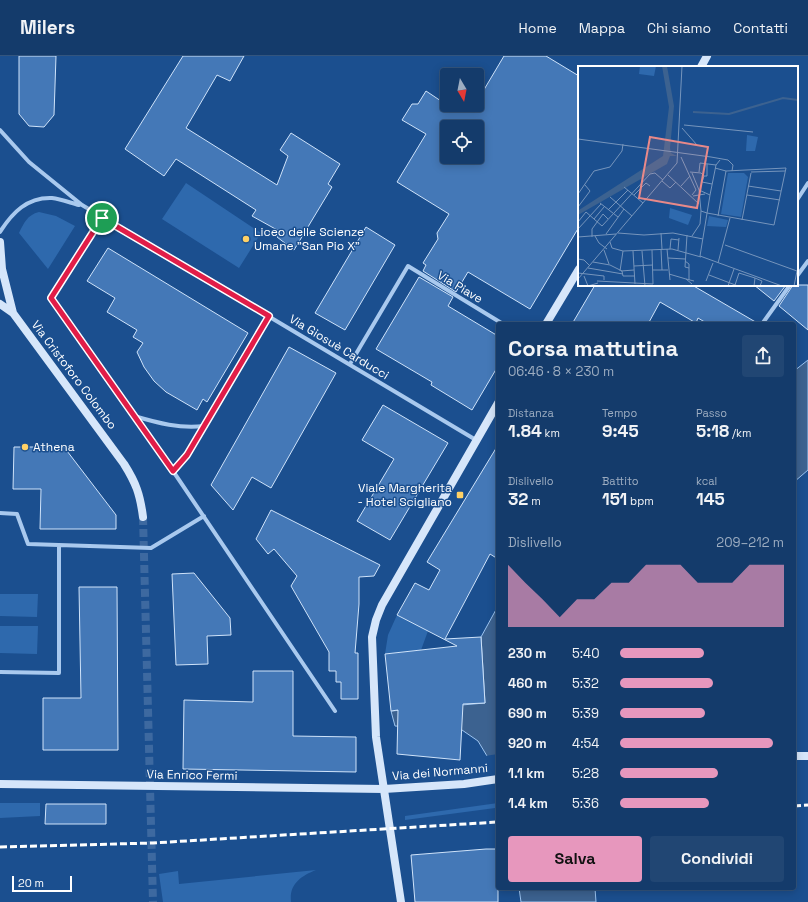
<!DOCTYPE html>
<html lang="it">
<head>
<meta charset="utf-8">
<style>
	body { margin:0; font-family:"Space Grotesk",sans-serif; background:#214673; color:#f1f3f6; height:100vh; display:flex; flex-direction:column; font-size:15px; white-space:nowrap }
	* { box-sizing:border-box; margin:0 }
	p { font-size:13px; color:#9dadc1 }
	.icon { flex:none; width:22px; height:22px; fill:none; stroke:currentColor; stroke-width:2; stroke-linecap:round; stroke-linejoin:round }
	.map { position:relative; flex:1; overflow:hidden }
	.side { position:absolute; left:496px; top:266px; width:300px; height:568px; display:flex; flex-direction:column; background:#143b6b; border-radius:4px; box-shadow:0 2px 10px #0003,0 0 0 1px #33557e }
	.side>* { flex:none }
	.needle { width:26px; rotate:170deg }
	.fabs { position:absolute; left:440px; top:12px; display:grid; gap:8px }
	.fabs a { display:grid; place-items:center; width:44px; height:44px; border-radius:4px; background:#143b6b; box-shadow:0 2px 10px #0003,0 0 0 1px #33557e; font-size:20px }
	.scale { position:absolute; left:12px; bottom:10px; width:60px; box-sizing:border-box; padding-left:4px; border:2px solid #fff; border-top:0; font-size:11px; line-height:14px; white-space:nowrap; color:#fff; -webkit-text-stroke:3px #1b4f8f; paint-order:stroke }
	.pin { position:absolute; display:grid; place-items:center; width:34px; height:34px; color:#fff; margin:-17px; border:2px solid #fff; border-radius:50%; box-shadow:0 1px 4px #0007 }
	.round { display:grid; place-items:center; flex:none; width:42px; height:42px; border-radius:4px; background:#214673 }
	.overview { display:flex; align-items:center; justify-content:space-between; height:68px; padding:0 12px }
	h1 { font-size:22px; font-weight:700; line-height:30px }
	.figures { display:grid; grid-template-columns:repeat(3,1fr); gap:6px; height:68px; padding:4px 12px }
	.figures div { display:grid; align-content:center }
	.figures b { font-size:17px; font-weight:700 }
	.figures small { font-size:11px; font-weight:400 }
	.figures p { font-size:11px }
	.chart { height:112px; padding:8px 12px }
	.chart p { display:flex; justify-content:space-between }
	.chart svg { width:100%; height:72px; margin-top:4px; fill:#e797bd; opacity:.7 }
	.button { display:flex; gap:8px; margin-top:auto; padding:8px 12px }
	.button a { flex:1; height:46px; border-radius:4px; background:#e797bd; color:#111; font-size:16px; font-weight:700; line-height:46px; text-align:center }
	.button a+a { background:#214673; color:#f1f3f6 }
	ul { padding:0 12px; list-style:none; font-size:13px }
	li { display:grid; grid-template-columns:64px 48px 1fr; align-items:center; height:30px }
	li i { height:10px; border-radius:5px; background:#e797bd }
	header { display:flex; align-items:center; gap:24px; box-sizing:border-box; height:56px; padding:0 20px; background:#143b6b; border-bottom:1px solid #33557e }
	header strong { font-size:19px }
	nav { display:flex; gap:22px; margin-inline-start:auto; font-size:14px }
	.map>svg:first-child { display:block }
	.green { fill:#2e69ad }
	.water { fill:#3c6290; stroke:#9cc4f0 }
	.pier { fill:#1b4f8f }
	.building { fill:#4478b7; stroke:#cfe3fa; fill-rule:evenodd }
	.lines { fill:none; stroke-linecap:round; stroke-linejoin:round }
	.secondary-tunnel { stroke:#3d69a0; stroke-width:8; stroke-dasharray:8 4; stroke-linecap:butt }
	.street { stroke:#a9c9ee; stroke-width:4 }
	.secondary { stroke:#d6e6fa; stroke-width:8 }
	.rail { stroke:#fff; stroke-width:3; stroke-dasharray:7 3; stroke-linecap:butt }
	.route-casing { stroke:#fff; stroke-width:8 }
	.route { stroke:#e11d48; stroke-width:5 }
	.poi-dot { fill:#ffd166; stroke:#1b4f8f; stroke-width:1.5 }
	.labels { text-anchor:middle; stroke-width:3; stroke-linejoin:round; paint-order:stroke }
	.poi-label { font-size:12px; fill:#fff; stroke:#1b4f8f; text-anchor:start }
	.street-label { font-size:12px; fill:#fff; stroke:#1b4f8f }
	.inset-river { fill:none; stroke:#3c6290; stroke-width:2 }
	.inset-road { fill:none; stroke:#7695bc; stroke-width:1 }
	.view { fill:#e88989; fill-opacity:0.15; stroke:#e88989; stroke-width:2 }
	.inset-edge { fill:none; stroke:#fff; stroke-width:2 }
</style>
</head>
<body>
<header>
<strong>Milers</strong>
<nav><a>Home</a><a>Mappa</a><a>Chi siamo</a><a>Contatti</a></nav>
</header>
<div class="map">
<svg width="808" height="846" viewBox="0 0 808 846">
	<rect width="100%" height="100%" fill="#1b4f8f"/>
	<!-- green -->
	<path class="green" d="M186 127 261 177 239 212 162 163Z
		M39 156 56 160 75 170 48 213 19 177C24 167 27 159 39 156Z
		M0 538H38L37 561 0 560Z
		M397 559 428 575 421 594 385 598 388 579Z
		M0 570H38L37 598 0 597Z
		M0 747H40V760L0 762Z
		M498 747V750L495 752 405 764V760Z
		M316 814C301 820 289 828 291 846H163L159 818 178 815 179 828Z"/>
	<!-- water -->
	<path class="water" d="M808 304V414L794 426V315Z
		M498 550V723L490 705 478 685 462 674 395 670 391 655 485 647 481 581Z
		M519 832H595L596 846H521Z"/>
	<!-- pier -->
	<path class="pier" d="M498 698V725L496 724 485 700Z"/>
	<!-- building -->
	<path class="building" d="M19 0H56L54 59 44 71 29 70 19 58Z
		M183 0H244L230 25 217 19 186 72 277 129 288 100 280 94 291 77 340 108 328 128 332 131 294 194 277 181 279 175 252 160 256 154 176 103 164 120 125 93Z
		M504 0H546L579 20V171L530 253 468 216 456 236 423 215 426 209 423 207 438 183 437 177 449 158 397 126 426 78 402 64 412 48H418L426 35 447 49H477V44L481 37H482ZM447 71H477V101H447Z
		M366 171 395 189 345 274 315 257Z
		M108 192 248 277 207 346 203 343 197 354 166 336 154 325 144 311 137 296 143 287 133 281 137 274 107 256 115 242 87 225Z
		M419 221 453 241 448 250 498 280V310L472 354 431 329 432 326 376 293Z
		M595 229H692L759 268H708L698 262 696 267 660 246 648 268H572Z
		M754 229H786L774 245Z
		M793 229H808V274L779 250Z
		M289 291 336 317 271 432 252 421 233 454 211 429Z
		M383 349 448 387 390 484 357 465 394 403 362 384Z
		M498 389V503L490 498 445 583 481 581 485 647 463 648 460 704 397 698 398 654 391 655 385 598 457 590 397 559 415 527 429 534 440 514 427 506Z
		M14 391H64L116 459V473H40L41 433H13Z
		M271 454 380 509 374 520 359 521V548L355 597H358V643H341V626H336V615H329V596L291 530 297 520 274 493 268 498 256 483Z
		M194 517 230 562 231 579 207 580 208 608 176 609 172 518Z
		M79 531H117L118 694H43V642H81Z
		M253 615H293V680L356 681V716L183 713 184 644 253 646Z
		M46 748H106V768H45Z
		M486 793H498V846H415L411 799Z"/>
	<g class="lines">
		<!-- secondary-tunnel -->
		<path class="secondary-tunnel" d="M143 461 153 846"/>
		<!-- street -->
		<path class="street" d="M0 74 29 106 82 149 476 384
			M797 144 808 127
			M102 162 51 242 173 415 335 655
			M0 176C12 157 27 141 52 142 61 143 71 147 79 149
			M797 220 808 205
			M762 268 790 229
			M350 308 408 210 503 268
			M134 360C158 367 180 373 204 370
			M173 415 187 399 269 261
			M0 457 17 458 28 488 151 492 204 460
			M0 616 59 617V490"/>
		<!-- secondary -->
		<path class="secondary" d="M701 11 707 0
			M0 186 2 213 13 257 124 408C136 427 140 438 143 461
			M0 248 13 257
			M546 268 579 213
			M794 700H808
			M0 728 384 733 464 728 498 723
			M401 846 376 681 372 581 376 564 382 549 498 347"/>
		<!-- rail -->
		<path class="rail" d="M794 750 808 749
			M0 791 153 787 498 766"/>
	</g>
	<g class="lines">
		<!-- route casing -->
		<g class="route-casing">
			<path id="route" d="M102 162 269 260 187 399 173 415 51 242Z"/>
		</g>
		<!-- route -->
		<use href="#route" class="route"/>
	</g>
	<!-- markers -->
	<g class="poi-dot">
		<circle cx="246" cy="183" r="4"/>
		<circle cx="25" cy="391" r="4"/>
		<rect x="456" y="435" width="8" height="8" rx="2"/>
	</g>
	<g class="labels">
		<!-- poi labels -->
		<g class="poi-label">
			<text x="254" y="180">Liceo delle Scienze<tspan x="254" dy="14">Umane "San Pio X"</tspan></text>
			<text x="33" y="395">Athena</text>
			<text x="452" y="436" text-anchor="end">Viale Margherita<tspan x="452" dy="14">- Hotel Scigliano</tspan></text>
		</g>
		<!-- street labels -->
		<g class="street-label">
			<text transform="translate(460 231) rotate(31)" y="4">Via Piave</text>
			<text transform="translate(339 291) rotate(31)" y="4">Via Giosuè Carducci</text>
			<text transform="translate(74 319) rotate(53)" y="4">Via Cristoforo Colombo</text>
			<text transform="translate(440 716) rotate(-5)" y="4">Via dei Normanni</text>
			<text transform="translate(192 719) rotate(1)" y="4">Via Enrico Fermi</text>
		</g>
	</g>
	<!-- overview -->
	<g transform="translate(578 10)">
		<rect width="220" height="220" fill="#1b4f8f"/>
		<path d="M62 0H78L76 10 61 8ZM169 69 180 71 177 85H168ZM150 107H166L170 111 163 151 143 148ZM92 142 114 149 110 159 91 152ZM131 150 150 154 148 161 129 160Z" fill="#2e69ad"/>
		<path d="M84 0H89L96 40 92 82 93 87 99 90H92L89 98 0 149 1 144 85 90 91 41Z" fill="#3c6290"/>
		<path class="inset-river" d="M115 46 151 48 205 32 220 34"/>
		<path class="inset-road" d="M106 59 175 66M104 62 119 79M0 73 133 91 150 94 155 99 154 105M103 91 118 124 114 129M112 106 123 107 126 110M121 106 122 97 138 99M173 106 207 105M114 107 121 124 123 145 129 147M90 109 121 138M126 110 124 116 134 118M126 110H129V98M84 115 92 122 98 116M103 120 112 110M170 120 203 125M46 121 65 137M121 124 132 129 122 190 204 220M0 128 16 105 32 101 44 85 45 78M56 129 68 117 72 120M132 129 138 99 142 94M169 129 202 134M115 130 127 128M32 131 54 150M22 137 40 151M0 141 12 125 7 119M30 144 50 124M129 147 196 159 208 102 148 105 137 102M140 150 148 105M16 153 26 141M164 154 173 107M0 156 8 146 24 160 72 108 77 107 85 114M0 163 23 138M40 167 66 169 95 167 125 173M83 167 84 183M28 168 46 143M109 169 107 201 111 202M17 170 21 177 29 183M114 170 122 158 123 145M0 171 38 168M14 171V163L25 148 30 153M32 176 34 182 45 185 94 183 123 191M147 179 219 205 216 220M83 183 84 204M89 183 92 214M92 183 93 173 101 174M26 184 31 198M100 184 101 172M55 185 57 218M64 185 67 220M90 192 107 193M0 193 6 194 12 200M107 195 111 198V214M15 196 32 199 44 205 45 210H56M140 197 152 152M56 200 75 199M10 202 45 208M75 204H90M42 205 45 185M43 205 56 204M0 207 26 210V214M91 208 108 213M131 209 160 220M6 210 10 220 20 217M177 212 184 215 182 220M0 213 99 97 104 0M19 215 75 218 74 184M128 215 135 197M114 218 108 213 116 215M157 219 161 207 177 212 176 220M150 220 156 203"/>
		<path class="view" d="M72 71 130 81 119 142 61 132Z"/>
		<rect width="220" height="220" class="inset-edge"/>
	</g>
</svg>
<div class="fabs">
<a><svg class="needle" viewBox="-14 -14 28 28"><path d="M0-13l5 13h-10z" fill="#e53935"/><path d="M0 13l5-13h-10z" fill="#9dadc1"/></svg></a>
<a><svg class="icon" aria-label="locate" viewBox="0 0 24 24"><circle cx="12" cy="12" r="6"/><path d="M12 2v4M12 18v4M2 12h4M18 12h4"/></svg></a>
</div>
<div class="scale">20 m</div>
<div class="pin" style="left:102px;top:162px;background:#1e9e55"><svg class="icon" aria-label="arrive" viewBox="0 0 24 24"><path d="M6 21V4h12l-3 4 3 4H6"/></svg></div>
<section class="side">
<div class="overview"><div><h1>Corsa mattutina</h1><p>06:46 · 8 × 230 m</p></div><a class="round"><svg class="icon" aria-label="share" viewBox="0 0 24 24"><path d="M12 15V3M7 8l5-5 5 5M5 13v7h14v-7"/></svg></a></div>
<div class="figures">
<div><p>Distanza</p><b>1.84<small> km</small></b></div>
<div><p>Tempo</p><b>9:45</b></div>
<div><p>Passo</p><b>5:18<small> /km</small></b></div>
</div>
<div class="figures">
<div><p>Dislivello</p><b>32<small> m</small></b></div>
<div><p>Battito</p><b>151<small> bpm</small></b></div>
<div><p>kcal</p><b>145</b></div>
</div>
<div class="chart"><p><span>Dislivello</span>209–212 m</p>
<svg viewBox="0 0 160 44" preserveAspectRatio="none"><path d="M0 44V6L10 17L20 27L30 38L40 27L50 27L60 17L70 17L80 6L90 6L100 6L110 17L120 17L130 17L140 6L150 6L160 6V44z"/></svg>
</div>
<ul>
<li><b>230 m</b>5:40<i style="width:51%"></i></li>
<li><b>460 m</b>5:32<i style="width:57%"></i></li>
<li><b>690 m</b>5:39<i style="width:52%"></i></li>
<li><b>920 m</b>4:54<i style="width:93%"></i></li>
<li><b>1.1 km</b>5:28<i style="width:60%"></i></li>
<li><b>1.4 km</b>5:36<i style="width:54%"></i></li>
</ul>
<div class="button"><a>Salva</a><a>Condividi</a></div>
</section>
</div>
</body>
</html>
